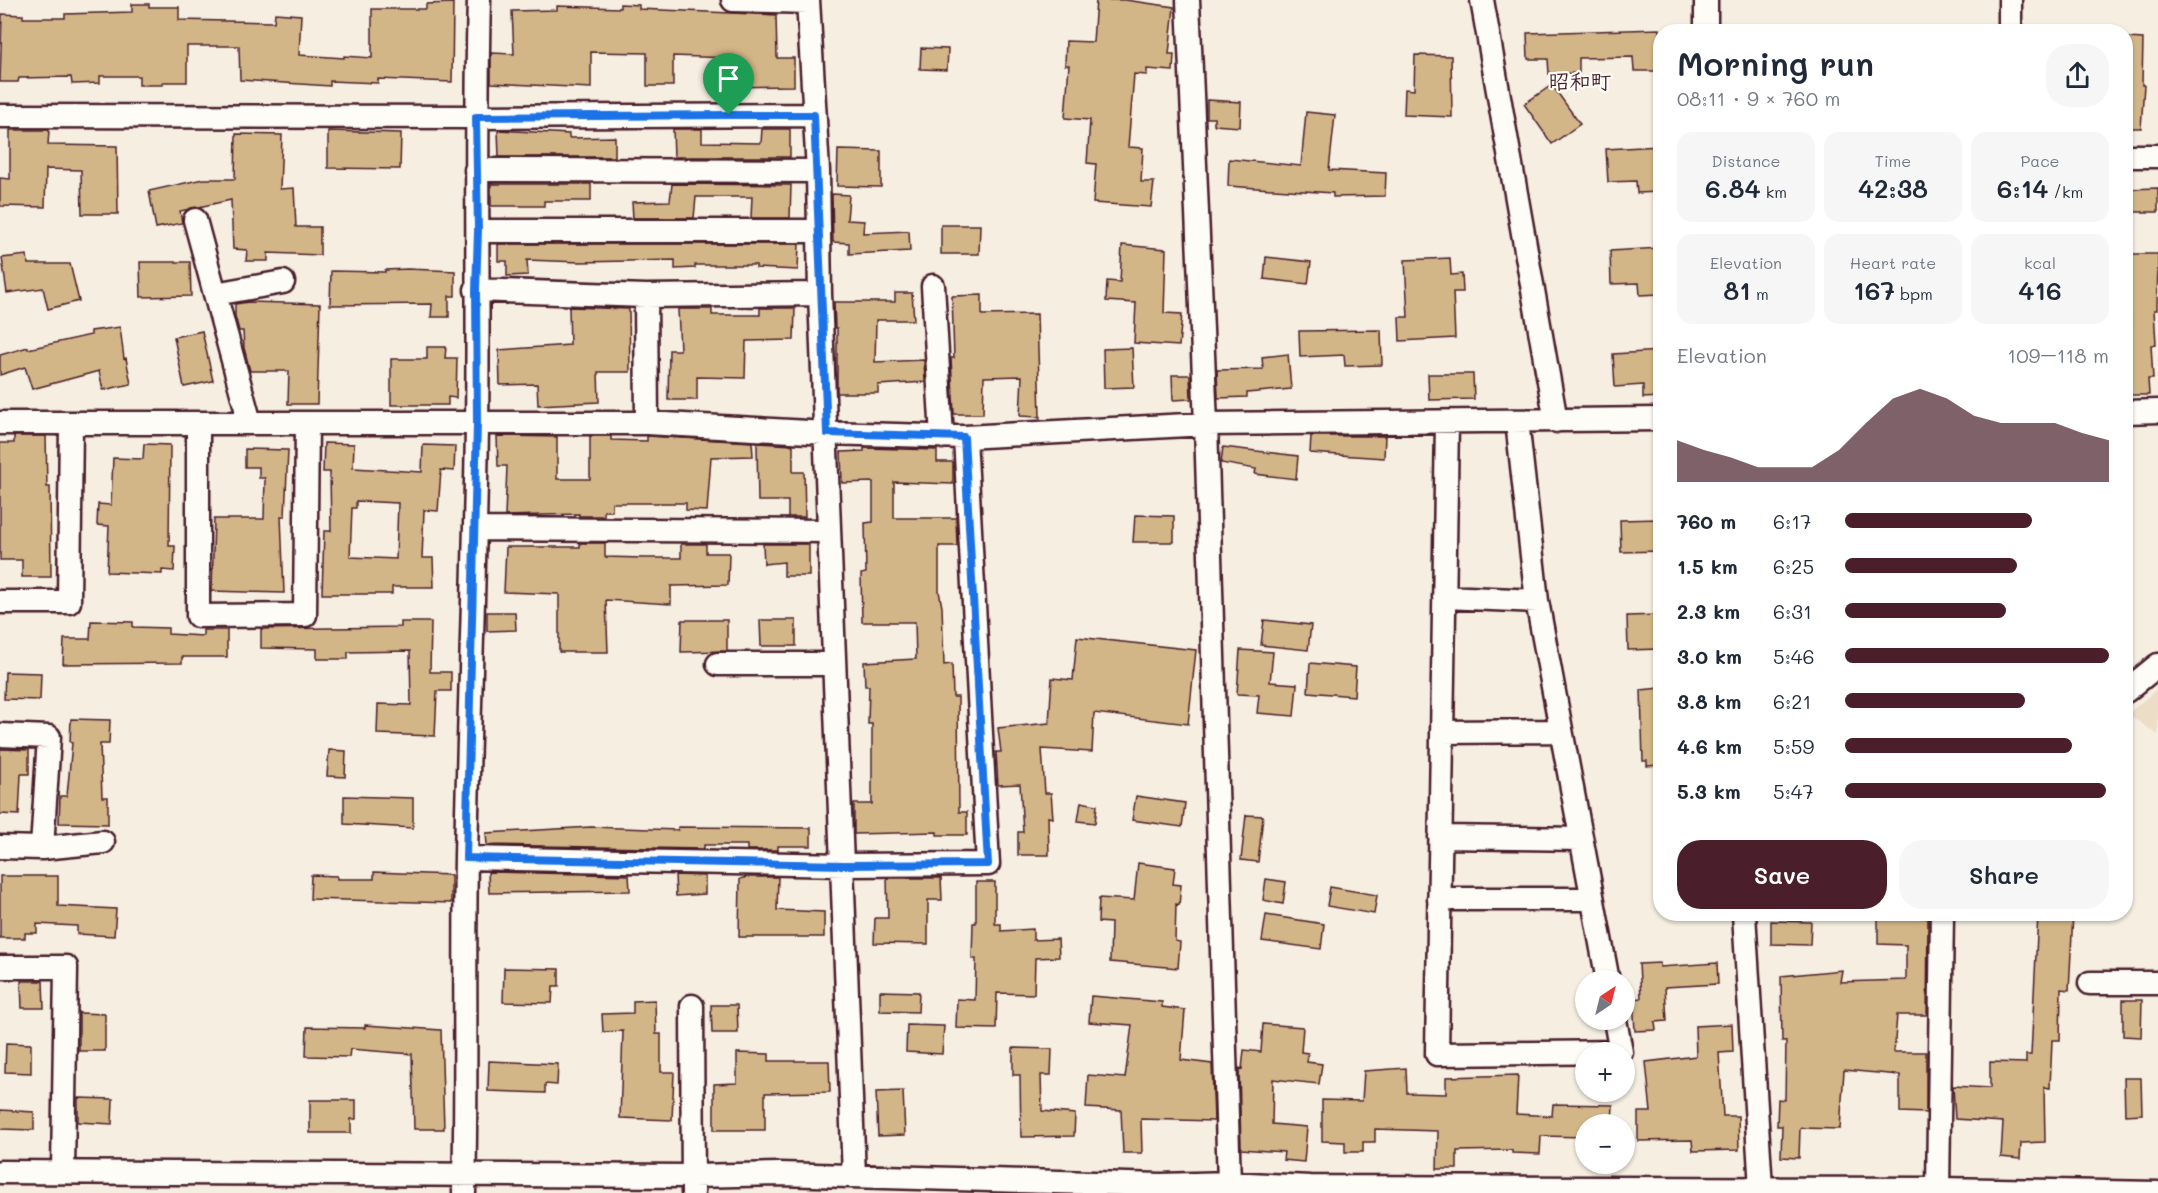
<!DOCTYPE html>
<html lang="en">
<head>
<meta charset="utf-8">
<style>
	body { margin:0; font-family:Mali,"Klee One",sans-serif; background:#f6f6f7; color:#1f2937; height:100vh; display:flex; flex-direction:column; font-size:22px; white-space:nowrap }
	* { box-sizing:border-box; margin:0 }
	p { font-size:20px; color:#747a83 }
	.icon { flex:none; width:33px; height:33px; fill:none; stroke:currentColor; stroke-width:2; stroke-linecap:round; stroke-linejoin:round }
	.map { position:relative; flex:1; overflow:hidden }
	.side { position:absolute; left:1653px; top:24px; width:480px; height:897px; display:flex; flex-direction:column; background:#fff; border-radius:24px; box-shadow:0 2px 4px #0004 }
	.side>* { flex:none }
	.needle { width:39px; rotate:35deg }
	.tools { position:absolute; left:1575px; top:970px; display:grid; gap:12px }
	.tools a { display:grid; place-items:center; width:60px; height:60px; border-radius:50%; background:#fff; box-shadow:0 2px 4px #0004; font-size:30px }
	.pin { position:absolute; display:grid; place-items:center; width:51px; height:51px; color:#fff; margin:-62px -26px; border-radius:50% 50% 50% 0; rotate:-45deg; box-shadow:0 0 6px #0007 }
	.pin .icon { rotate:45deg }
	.round { display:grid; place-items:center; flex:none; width:63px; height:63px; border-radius:24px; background:#f6f6f7 }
	.headline { display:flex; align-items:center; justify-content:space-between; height:102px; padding:0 24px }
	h1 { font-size:33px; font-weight:600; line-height:45px }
	.metrics { display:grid; grid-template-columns:repeat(3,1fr); gap:9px; height:102px; padding:6px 24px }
	.metrics div { display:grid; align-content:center; border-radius:15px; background:#f6f6f7; text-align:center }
	.metrics b { font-size:26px; font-weight:600 }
	.metrics small { font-size:16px; font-weight:400 }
	.metrics p { font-size:16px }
	.chart { height:168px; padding:12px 24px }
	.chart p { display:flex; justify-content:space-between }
	.chart svg { width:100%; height:108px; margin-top:6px; fill:#4a1f2b; opacity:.7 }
	.cta { display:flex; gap:12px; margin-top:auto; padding:12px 24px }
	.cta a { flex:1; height:69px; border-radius:24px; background:#4a1f2b; color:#fff; font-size:24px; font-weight:600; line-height:69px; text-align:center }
	.cta a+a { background:#f6f6f7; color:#1f2937 }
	ul { padding:0 24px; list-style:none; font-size:20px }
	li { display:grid; grid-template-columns:96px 72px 1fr; align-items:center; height:45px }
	li i { height:15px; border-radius:8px; background:#4a1f2b }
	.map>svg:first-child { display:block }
	.built { fill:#ebddc6 }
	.building { fill:#d3b687; stroke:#4a1f2b; stroke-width:1.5; fill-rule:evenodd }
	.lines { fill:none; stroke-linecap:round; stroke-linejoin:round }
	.minor-casing { stroke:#4a1f2b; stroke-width:27 }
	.minor { stroke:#fdfcf7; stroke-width:22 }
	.route-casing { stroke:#fff; stroke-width:12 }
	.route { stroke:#1a73e8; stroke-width:8 }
	.labels { text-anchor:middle; stroke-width:4.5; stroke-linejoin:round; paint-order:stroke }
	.quarter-label { font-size:21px; font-weight:bold; fill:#4a1f2b; stroke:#fdfcf7 }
</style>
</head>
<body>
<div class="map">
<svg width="2158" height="1193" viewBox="0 0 2158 1193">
	<rect width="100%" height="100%" fill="#f5eee1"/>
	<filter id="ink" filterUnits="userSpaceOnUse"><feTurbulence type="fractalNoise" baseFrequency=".0167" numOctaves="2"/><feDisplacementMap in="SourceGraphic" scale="12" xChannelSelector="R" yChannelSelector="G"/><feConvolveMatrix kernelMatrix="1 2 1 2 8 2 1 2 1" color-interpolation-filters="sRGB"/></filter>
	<g filter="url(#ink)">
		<!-- built -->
		<path class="built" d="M2158 688V735L2128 714Z"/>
		<!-- building -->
		<path class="building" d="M1096 0H1125L1174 7 1169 54H1174L1173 71 1147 69V75L1134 74 1128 147 1143 148 1141 182H1154L1151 207 1093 203 1096 164 1087 163 1090 120 1065 118 1069 65H1065L1066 41 1093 42Z
			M453 3 452 82 378 79V83L330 81V86L240 80 239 46H187V82H163V85H139V76H100V83L72 84 71 77 19 78 18 82H0L2 14 23 15V18H65V14L132 12V4H149V7H179V20L274 22 275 13 301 15 299 55 344 58V56L372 58V9H426V4Z
			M620 4 639 5V9L776 15 777 58H794V86L731 87 730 58 673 56V86H647V53L591 52V88L491 83V53L514 54 512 11 557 10V6L620 8Z
			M1660 29V71H1634L1633 57 1579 58V73L1549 74 1548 59H1528L1527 33Z
			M2126 38 2143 39 2142 85H2144L2141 128H2126Z
			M921 48 948 49 947 70 920 69Z
			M1415 55 1451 56 1452 117 1404 115 1405 89 1414 90Z
			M1552 85 1580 124 1552 144 1524 104Z
			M1207 100 1241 102 1240 127 1214 125V118H1207Z
			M1306 112 1335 115 1329 170 1386 173 1385 196 1333 197V193L1228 186 1229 159 1301 166Z
			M673 129H702V142L761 143 762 129H790V157H674Z
			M10 130H49L48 145 117 146 118 214H82L81 170 46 169 45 207 0 206V178L10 179Z
			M498 130 569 134V138L615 137V157H499Z
			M328 131 401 133 400 169 328 168Z
			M236 134 282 135 280 189 294 188 296 227H320V255L268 253V261H246L247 250 233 249 231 200 180 211 182 223 156 228 149 191 203 179H235Z
			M1660 146V192L1637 193 1636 181 1608 182 1606 149Z
			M838 150 881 151V187L837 186Z
			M491 184H591V201H544V206H491Z
			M672 184 791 185 790 218H751L752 197H696L694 218H633L632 202 670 201Z
			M2158 188V212H2126V189Z
			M832 194 849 195 847 220 864 221 863 233 909 231 910 251 849 254V243L833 242Z
			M941 225H980L979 254H941Z
			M498 244H799L798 270 756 268V265H695V268L675 269V260L580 262 527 260 528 275 507 276V261H498Z
			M1122 245 1166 249 1164 313 1182 314 1179 346 1134 343 1136 303 1106 301 1107 281 1120 282Z
			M1660 248V294L1640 295 1639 283 1611 284 1610 251Z
			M2127 254H2158L2157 310H2154L2156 344 2151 345 2153 379H2148L2149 395H2129V333H2131Z
			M27 255 28 264H70L79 301 48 309 43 288 7 293 2 258Z
			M1266 257 1311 262 1308 284 1264 279Z
			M1450 258 1451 275 1462 274 1463 292H1453L1455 338 1400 341 1399 317H1408L1405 260Z
			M140 262H190L191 296 141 297Z
			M408 269 455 271V296H449V317H431L432 304 330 305 331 271 385 272V270Z
			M895 293H912L914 320H876L875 362 924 360 925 382 878 385V393H837V328H835L834 302H895Z
			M982 295V315L1037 314 1040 417 1020 416 1022 376 984 377 983 414H954L951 358H954L952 296Z
			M249 302 320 304 317 404H288L289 371H250L244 348 243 331H239L235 316V304Z
			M569 307 629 309 630 372H598L599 402 538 405 537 384 500 385 499 350 570 345Z
			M760 308H795L794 340 746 341 745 378 697 377V400H668L669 350H680L678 309H712V315H760Z
			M120 327 124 359 126 358 131 384 103 390 99 371 32 389 25 367 0 375V355L28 347V349L91 335V331Z
			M1381 330 1382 365 1345 366 1344 355 1300 357 1299 331Z
			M202 331 213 381 184 387 174 337Z
			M427 347H446L445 358H457L456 398 448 397V405H391V359H427Z
			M1132 348 1134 387 1104 388 1103 349Z
			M1660 351V397L1643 398V385L1615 387 1613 354Z
			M1288 354 1291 389 1247 393V397L1218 398 1217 370 1263 369 1262 357Z
			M1428 374H1473L1474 399 1429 400Z
			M1172 375H1190L1191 399 1173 400Z
			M14 436H46L47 487H50L51 577H22V560H0V443H14Z
			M497 436 557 437V479H590V436H611V440L647 441V436L752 442 753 456 711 457 707 511 686 510V503H612V511H604V516H579V514L505 516 507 466H498Z
			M1311 436H1385L1384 458 1310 453Z
			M324 443 354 444 353 468 422 472 423 445 455 446 454 471 441 470 438 511 424 510 422 558H433L434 587H392V594H322L324 531H331L330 472H323ZM356 501 398 503 396 559 350 557 352 508H356Z
			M757 443 793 445V472H804L805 517H788V501H758Z
			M144 444 170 445 169 546H175L174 571 162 570V574L107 572 109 526 97 525 98 504 111 505 113 458 143 459Z
			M1223 447 1298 456 1296 479 1255 474 1256 469 1221 463Z
			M864 448 937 450V462H953V484L894 482V518H956L957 546H939V591L942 607 944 665 952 664 953 697H958L959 812H967V835H937V832L854 834V804H872V724H868L869 686H865L864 662 916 659 915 622H862L861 574 866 573 865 523 873 522V482L842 483 841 452 864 451Z
			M245 449 288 450 285 516H281L284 593 212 591 214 519H264L265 478H259V467H245Z
			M1135 515 1174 516V542H1133Z
			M1660 519V551L1621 552 1620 520Z
			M580 543H605V557L643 558H681V544H706V553H729L728 585 671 586V604L606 600 608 652H559V594L504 592 506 547H580Z
			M763 544H809V576H784V562L764 564Z
			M487 612H515L516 630 487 631Z
			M1660 615V649L1628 650 1627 616Z
			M682 620H727V651L681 652Z
			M760 620H796V646H761Z
			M1264 620 1311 625 1308 650 1261 645Z
			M91 621 133 622V627L168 628V634L203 636V630H227V657H182V663L63 664 64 639H90Z
			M401 622H431L430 672H451V691H437L435 736 377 734 378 704 411 705 410 651 348 652V659H317V649L261 648V629L401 627Z
			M1077 637 1196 650 1188 724 1094 713 1092 752 1042 749 1045 793H1051L1053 818 1048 817 1049 855H1018V832H1023L1020 784 998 785 996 752H1001L998 728 1049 723 1052 678 1073 680Z
			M1240 650 1273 652 1270 682 1297 684 1294 716 1257 713 1259 695 1237 694Z
			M1310 663 1356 667 1354 696 1308 692Z
			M5 672 41 673 40 700 4 699Z
			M1660 688V765L1647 766V761H1643L1641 690Z
			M71 719 110 720 109 744H100L102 797H108V824L59 823 60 796H67L72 743 70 742Z
			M0 749 29 750V774H21L19 815 0 814Z
			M329 750 346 751 345 777 327 776Z
			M344 796 413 798V828L344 824Z
			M1136 796 1185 803 1182 827 1132 820Z
			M1081 802 1097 805 1095 823 1078 821Z
			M1246 815 1263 816 1258 862 1241 860Z
			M591 827 678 830V827L811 828V846H778V850H747V845H704V849L487 845 486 833Z
			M1138 863 1175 868 1173 884 1181 885 1179 905 1176 904 1175 941 1180 942 1178 968 1110 962 1111 923 1098 922 1099 898 1134 900Z
			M374 872 451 875V903L310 899 311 875 337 876V879H374Z
			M488 872 629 875 630 891 489 893Z
			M675 875 705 876V894L676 896Z
			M0 876H58V906L116 909 114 936 77 934V926L37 924V933H25V938H0Z
			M747 877H778L777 910 824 912V937H739L740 879Z
			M887 878H941L942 900H928V944L874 943 875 918H888Z
			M1266 879 1286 882 1283 904 1263 900Z
			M976 882H995V924H1001V931L1033 929V940L1058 939 1059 957 1035 958 1034 994 997 993 996 1029 956 1028 957 999 975 1000 976 959H972L973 923H976Z
			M1330 887 1377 895 1374 914 1327 906Z
			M1878 914 1928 918 1927 1015H1897L1894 1052H1926V1113L1900 1112V1075L1844 1070 1840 1129 1800 1128 1799 1158 1781 1157 1782 1126H1777L1778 1099 1785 1100 1786 1041H1782L1781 976 1842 970 1840 982 1906 980V945L1878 944Z
			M2038 914H2073L2069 990 2061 989 2060 1040H2052L2050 1088 2044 1087 2045 1142 2021 1143 2020 1159 2001 1157 2003 1122 1955 1119 1953 1086 1990 1088V1062L2026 1063V1055H2031Z
			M1266 915 1324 924 1321 949 1262 941Z
			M1771 921 1811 922 1810 945 1771 944Z
			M1660 963V967L1717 963 1718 984 1665 987 1667 1021 1655 1022 1656 1030 1635 1031 1633 999 1641 998 1639 964Z
			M504 968 559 969V986H553L552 1003 503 1002Z
			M21 981H43L44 1008H22Z
			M880 991 919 992 918 1012 880 1011Z
			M1091 996 1162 1002V1007L1185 1010 1181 1060 1212 1064 1214 1121 1141 1119 1142 1153H1123L1121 1110 1086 1108 1088 1075 1125 1078 1132 1025 1089 1022Z
			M655 1000 656 1034H661V1072H674L672 1120 620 1118 623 1031 603 1032 602 1014 633 1013V1001Z
			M2123 1000H2142L2141 1037 2123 1036Z
			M711 1005H737L738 1033H712Z
			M79 1013 105 1014V1051H79Z
			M1263 1024 1303 1027 1301 1052 1308 1053 1307 1062 1322 1064 1319 1084 1273 1079 1272 1124 1307 1127 1304 1162 1283 1160 1284 1152 1241 1149 1239 1068 1242 1069 1244 1050 1261 1052Z
			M1732 1024 1733 1052 1719 1053 1723 1116H1738L1739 1150 1693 1151 1692 1140 1638 1141V1112H1651L1646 1062 1696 1056 1695 1026Z
			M365 1025 441 1030 444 1129H414L412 1054 350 1049 349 1057 306 1056 307 1027 365 1028Z
			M907 1025 944 1026 942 1054 906 1052Z
			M6 1043 31 1044V1073L5 1072Z
			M1013 1048 1052 1049 1051 1075H1041L1042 1111 1075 1114 1074 1136 1021 1137 1020 1075H1013Z
			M737 1053 769 1054V1061H829L830 1092 765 1093V1130H714V1084L737 1083Z
			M489 1061 558 1064 557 1085 545 1084V1093L488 1091Z
			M1406 1068 1407 1093 1446 1094V1077L1518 1075 1516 1114 1552 1116 1553 1104 1613 1105 1612 1125H1586V1137L1541 1136 1540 1154 1512 1153V1150L1457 1151V1169H1437L1438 1131 1375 1129V1142H1363V1152H1345V1142L1322 1141V1100L1362 1101 1364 1071Z
			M2124 1078H2141L2142 1114 2125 1115Z
			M903 1091 905 1135 878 1136 876 1092Z
			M78 1098 113 1099 112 1124 78 1122Z
			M310 1100H356V1119H351V1133H310Z
			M0 1110 34 1112V1130L0 1129Z"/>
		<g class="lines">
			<!-- minor casing -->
			<g class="minor-casing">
				<path id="minor" d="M733 0 808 2
					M808 0 818 171 820 294 854 1176
					M1188 0 1206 424 1229 1183
					M1482 0 1556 421
					M1706 0V32
					M2010 32V0
					M0 116 476 117 814 115
					M2126 156H2158
					M476 170 818 171
					M195 220 250 423
					M478 231H819
					M933 286 942 437
					M476 290 646 296 820 294
					M215 294 283 282
					M646 296 647 423
					M2126 412 2158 411
					M1517 421 1537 601 1608 981
					M1447 422 1437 1054 1621 1052 1615 1020
					M0 423H647L827 433 965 437 1206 424 1660 419
					M198 423V616L305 615 307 423
					M475 529 829 531
					M1444 597 1537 601
					M0 602H69L71 423
					M718 664H834
					M2126 691 2158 665
					M1442 732 1561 731
					M0 735 49 737 42 848
					M1440 837 1581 839
					M0 847 42 848 103 842
					M466 858 844 865 988 864 965 437
					M1439 899H1592
					M1744 914 1761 1188
					M0 967H66L63 1172
					M2090 983H2158
					M692 1006 693 1193
					M0 1172 693 1176 779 1174 1161 1185 1229 1183 1310 1187 1938 1189 2158 1193
					M1938 1189 1942 914
					M464 1193C467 1081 464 969 466 857 469 713 475 569 477 426 479 284 475 142 479 0"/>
			</g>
			<!-- minor -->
			<use href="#minor" class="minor"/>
		</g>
	</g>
	<g class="lines" filter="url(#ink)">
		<!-- route casing -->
		<g class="route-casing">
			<path id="route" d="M729 115H814L827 433 964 437 988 864 844 865 466 858 477 423 476 290 478 231 476 117Z"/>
		</g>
		<!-- route -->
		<use href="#route" class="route"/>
	</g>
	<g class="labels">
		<!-- quarter labels -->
		<g class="quarter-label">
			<text x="1580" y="89">昭和町</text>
		</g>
	</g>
</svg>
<div class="tools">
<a><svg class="needle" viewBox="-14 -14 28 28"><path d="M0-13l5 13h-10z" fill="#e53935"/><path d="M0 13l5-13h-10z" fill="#747a83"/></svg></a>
<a>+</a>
<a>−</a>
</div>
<div class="pin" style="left:729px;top:115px;background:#1e9e55"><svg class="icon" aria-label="arrive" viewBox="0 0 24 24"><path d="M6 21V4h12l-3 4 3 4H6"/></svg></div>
<section class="side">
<div class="headline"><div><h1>Morning run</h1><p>08:11 · 9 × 760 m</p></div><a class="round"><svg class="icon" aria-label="share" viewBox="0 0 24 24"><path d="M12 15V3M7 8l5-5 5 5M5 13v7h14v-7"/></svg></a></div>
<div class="metrics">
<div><p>Distance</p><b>6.84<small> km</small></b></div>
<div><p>Time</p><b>42:38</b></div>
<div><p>Pace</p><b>6:14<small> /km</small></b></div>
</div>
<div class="metrics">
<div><p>Elevation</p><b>81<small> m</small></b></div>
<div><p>Heart rate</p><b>167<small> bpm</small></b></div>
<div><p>kcal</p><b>416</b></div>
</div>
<div class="chart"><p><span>Elevation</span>109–118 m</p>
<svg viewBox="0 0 160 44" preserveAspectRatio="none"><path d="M0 44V27L10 31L20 34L30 38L40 38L50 38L60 31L70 20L80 10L90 6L100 10L110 17L120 20L130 20L140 20L150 24L160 27V44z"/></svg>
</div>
<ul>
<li><b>760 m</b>6:17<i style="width:71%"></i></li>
<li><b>1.5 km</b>6:25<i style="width:65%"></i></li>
<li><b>2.3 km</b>6:31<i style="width:61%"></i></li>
<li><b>3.0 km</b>5:46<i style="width:100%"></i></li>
<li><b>3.8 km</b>6:21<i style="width:68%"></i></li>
<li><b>4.6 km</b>5:59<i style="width:86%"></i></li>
<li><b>5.3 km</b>5:47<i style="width:99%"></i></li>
</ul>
<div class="cta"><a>Save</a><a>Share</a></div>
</section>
</div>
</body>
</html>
